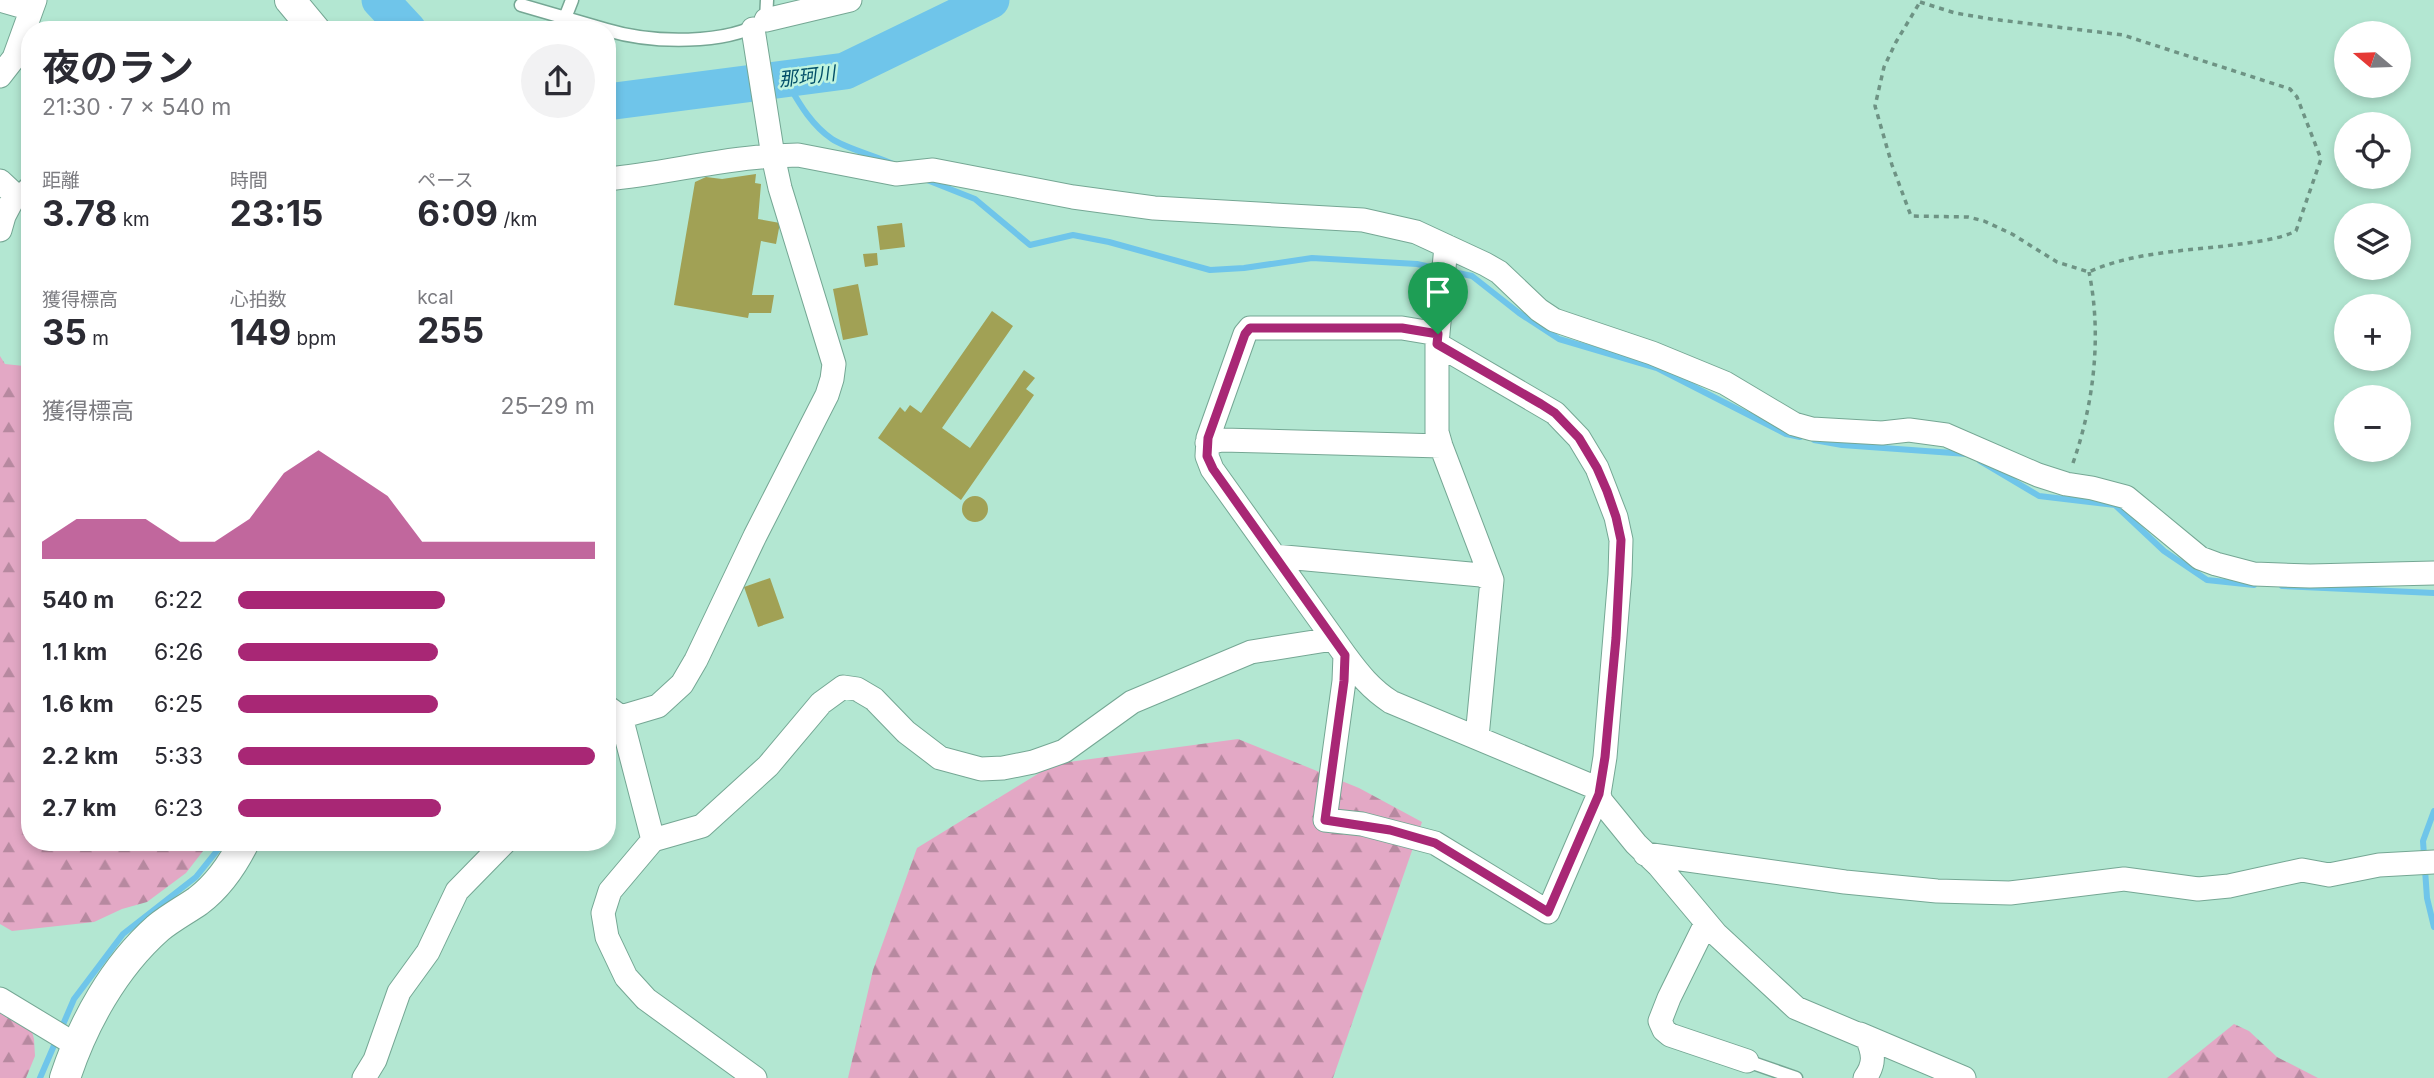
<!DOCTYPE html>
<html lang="ja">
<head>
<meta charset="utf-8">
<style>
	body { margin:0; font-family:Inter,"Noto Sans JP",sans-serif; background:#f2f2f3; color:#2b2b33; height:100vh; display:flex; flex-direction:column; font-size:26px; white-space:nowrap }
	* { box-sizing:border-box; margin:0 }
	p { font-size:23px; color:#7c7c81 }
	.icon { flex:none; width:38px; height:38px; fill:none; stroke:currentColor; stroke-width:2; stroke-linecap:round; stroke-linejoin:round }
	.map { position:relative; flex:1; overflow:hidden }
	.panel { position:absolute; left:21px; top:21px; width:595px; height:830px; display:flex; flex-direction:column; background:#fff; border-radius:28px; box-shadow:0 4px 10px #0003 }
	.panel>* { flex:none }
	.needle { width:46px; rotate:289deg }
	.fabs { position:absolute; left:2334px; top:21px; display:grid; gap:14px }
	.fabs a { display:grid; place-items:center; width:77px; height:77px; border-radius:50%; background:#fff; box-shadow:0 4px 10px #0003; font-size:35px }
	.pin { position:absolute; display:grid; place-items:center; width:60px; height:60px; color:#fff; margin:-72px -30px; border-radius:50% 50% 50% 0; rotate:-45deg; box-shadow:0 0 7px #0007 }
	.pin .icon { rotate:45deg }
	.round { display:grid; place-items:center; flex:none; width:74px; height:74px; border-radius:37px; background:#f2f2f3 }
	.head { display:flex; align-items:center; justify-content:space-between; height:119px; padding:0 21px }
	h1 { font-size:38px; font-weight:700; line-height:52px }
	.metrics { display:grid; grid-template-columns:repeat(3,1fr); gap:10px; height:119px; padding:7px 21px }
	.metrics div { display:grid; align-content:center }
	.metrics b { font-size:35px; font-weight:700 }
	.metrics small { font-size:19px; font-weight:400 }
	.metrics p { font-size:19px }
	.chart { height:196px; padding:14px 21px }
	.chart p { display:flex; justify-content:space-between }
	.chart svg { width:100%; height:126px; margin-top:7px; fill:#a82775; opacity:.7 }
	ul { padding:0 21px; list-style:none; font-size:23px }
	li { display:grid; grid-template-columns:112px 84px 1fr; align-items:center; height:52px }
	li i { height:18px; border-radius:9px; background:#a82775 }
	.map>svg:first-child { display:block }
	.forest { fill:url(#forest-firs) }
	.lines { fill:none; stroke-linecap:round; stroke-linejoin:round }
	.stream { stroke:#6fc5ea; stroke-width:6 }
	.river { stroke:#6fc5ea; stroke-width:37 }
	.building { fill:#a1a155 }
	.service-casing { stroke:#75a794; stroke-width:15 }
	.minor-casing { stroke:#75a794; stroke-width:25 }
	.tertiary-casing { stroke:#75a794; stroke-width:32 }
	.path { stroke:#6e9384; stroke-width:3.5; stroke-dasharray:5 5; stroke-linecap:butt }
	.service { stroke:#fff; stroke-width:12 }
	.minor { stroke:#fff; stroke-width:23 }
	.tertiary { stroke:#fff; stroke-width:30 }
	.route-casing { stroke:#fff; stroke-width:14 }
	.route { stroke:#a82775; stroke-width:9 }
	.labels { text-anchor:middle; stroke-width:5; stroke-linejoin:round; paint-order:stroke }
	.water-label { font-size:19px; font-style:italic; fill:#024f68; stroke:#c0f4df }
</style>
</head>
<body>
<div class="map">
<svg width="2434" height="1078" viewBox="0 0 2434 1078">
	<defs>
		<pattern id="forest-firs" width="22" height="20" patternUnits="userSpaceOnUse" patternTransform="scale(1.75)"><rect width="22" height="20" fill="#e3a8c5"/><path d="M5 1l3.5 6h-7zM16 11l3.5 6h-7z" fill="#b789a0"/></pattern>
	</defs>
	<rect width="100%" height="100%" fill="#b3e7d2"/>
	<!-- forest -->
	<path class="forest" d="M0 356 5 364 24 366 30 365V842H210L186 873 147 902 122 909 94 922 12 931 0 924Z
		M1238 739 1359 788 1422 822 1333 1078H848L873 970 917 848 1054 764Z
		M0 989 25 1005 34 1039 35 1056 26 1078H0Z
		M2234 1024 2249 1031 2277 1057 2318 1078H2167Z"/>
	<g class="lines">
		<!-- stream -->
		<path class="stream" d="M785 79C798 101 810 124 832 139 845 148 876 156 893 164
			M922 178 975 199 1030 245 1073 235 1109 242 1210 270 1244 268 1312 258 1417 264 1472 276 1519 313 1559 339 1657 368 1786 434 1800 437
			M1814 440 1842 445 1967 454
			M1980 461 2039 496 2115 505 2164 551 2207 580 2254 585
			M2282 586 2434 593
			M2434 811 2423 841 2427 898 2434 927
			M40 1078 74 999 123 934 196 877 224 842"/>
		<!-- river -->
		<path class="river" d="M380 0 408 30
			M607 102 845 71 991 0"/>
	</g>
	<!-- building -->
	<path class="building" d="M756 174 755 183 761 184 758 219 780 223 776 244 761 241 752 295H774L771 313H749L748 318 674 305 695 182 706 177 722 179Z
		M902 223 905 247 880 250 877 226Z
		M877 253 878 265 865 267 863 254Z
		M858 284 868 335 843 340 833 289Z
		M992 311 1013 326 942 428 970 448 1024 370 1035 378 1026 389 1034 395 961 500 878 438 900 407 905 412 910 405 921 413Z
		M962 509a13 13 0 1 1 26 0a13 13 0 1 1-26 0Z
		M770 578 784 618 758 627 744 587Z"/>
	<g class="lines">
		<!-- service casing -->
		<g class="service-casing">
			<path id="service" d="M521 5 607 30
				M565 18 572 0
				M607 30C650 43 728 46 766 20L767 0
				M15 195 30 181
				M1747 1061 1796 1078"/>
		</g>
		<!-- minor casing -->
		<g class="minor-casing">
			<path id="minor" d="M0 0 31 9
				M766 20 850 0
				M753 29 773 156 798 155 896 174 933 170 1073 197 1154 208 1363 220 1416 232 1485 264 1499 272 1539 310 1554 320 1652 353 1725 383 1794 424 1812 429 1882 433 1909 430 1946 435 2038 475 2066 484 2092 488 2126 497 2200 558 2216 564 2254 574 2310 576 2434 573
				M0 76 14 58 35 0
				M607 179C663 174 717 159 773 156L780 188 834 364 832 379 827 395 755 536 696 660 682 684 658 706 621 717
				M0 181 15 195 4 216 0 230
				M1446 246 1437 344 1555 413 1579 438 1597 468 1616 517 1621 540 1620 575 1605 757 1599 794 1601 801 1636 844 1659 866 1716 934 1796 1008 1867 1038C1874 1054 1875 1064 1865 1078
				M1438 334 1402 328H1250L1245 334 1208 438 1207 456 1212 469 1345 655C1359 674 1371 689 1391 702L1599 789
				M1437 344V432L1441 446 1492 580 1477 737
				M1207 443 1222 440 1441 446
				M1274 556 1481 575 1492 580
				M1345 655 1344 681 1325 820 1362 824 1435 843 1548 912 1599 794
				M607 707 621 717 653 840
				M1645 854 1845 882 1937 891 2010 893 2124 879 2198 889 2229 886 2302 870 2329 875 2379 865 2434 862
				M1706 923 1669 998 1660 1021 1664 1030 1670 1035 1747 1061
				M0 999 76 1045
				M1860 1034 1964 1078
				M364 1078 375 1060 399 992 428 952 457 891 505 842
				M755 1078 646 999 626 977 607 937 603 913 610 891 653 840 702 826 768 766 821 703 843 687 857 689 874 699 906 732 940 758 981 769 1003 768 1033 762 1064 751 1132 702 1251 652 1333 639"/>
		</g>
		<!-- tertiary casing -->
		<g class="tertiary-casing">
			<path id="tertiary" d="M290 0 315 30
				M65 1078C83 1023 114 967 158 928 170 918 185 910 198 901 218 886 233 864 244 842"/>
		</g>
		<!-- path -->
		<path class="path" d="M1920 2 1955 13 1991 19 2123 35 2290 89 2297 97 2321 159 2296 231C2277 240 2254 242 2233 245 2186 251 2132 252 2089 272L2057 262 2012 234 1984 221 1968 217 1911 216 1892 165 1875 106 1884 67 1896 42Z
			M2073 463C2094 403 2102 335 2089 272"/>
		<!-- service -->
		<use href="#service" class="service"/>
		<!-- minor -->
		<use href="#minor" class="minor"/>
		<!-- tertiary -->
		<use href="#tertiary" class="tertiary"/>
	</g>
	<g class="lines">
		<!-- route casing -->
		<g class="route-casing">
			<path id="route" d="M1250 328H1402L1438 334 1437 344 1541 404 1555 413 1579 438 1597 468 1607 491 1616 517 1621 540 1616 638 1605 757 1599 794 1548 912 1435 843 1390 830 1325 820 1344 681 1345 655 1213 469 1207 456 1208 438 1245 334Z"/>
		</g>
		<!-- route -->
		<use href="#route" class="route"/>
	</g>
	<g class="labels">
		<!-- water labels -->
		<g class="water-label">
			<text transform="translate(807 76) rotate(-7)" y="7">那珂川</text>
		</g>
	</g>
</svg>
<div class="fabs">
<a><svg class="needle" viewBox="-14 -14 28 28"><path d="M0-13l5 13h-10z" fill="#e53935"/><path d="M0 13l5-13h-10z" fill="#7c7c81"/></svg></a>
<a><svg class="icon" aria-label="locate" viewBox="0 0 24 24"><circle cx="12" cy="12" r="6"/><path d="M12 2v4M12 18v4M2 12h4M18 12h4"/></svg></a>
<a><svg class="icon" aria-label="layers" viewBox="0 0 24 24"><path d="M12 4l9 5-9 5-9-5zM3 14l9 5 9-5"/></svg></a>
<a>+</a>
<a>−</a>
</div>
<div class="pin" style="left:1438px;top:334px;background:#1e9e55"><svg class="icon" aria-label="arrive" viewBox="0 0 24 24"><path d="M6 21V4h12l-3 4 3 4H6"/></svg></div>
<section class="panel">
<div class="head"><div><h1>夜のラン</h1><p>21:30 · 7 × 540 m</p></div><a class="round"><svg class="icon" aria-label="share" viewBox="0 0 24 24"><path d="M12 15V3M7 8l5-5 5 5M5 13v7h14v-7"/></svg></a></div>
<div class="metrics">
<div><p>距離</p><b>3.78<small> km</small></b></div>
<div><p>時間</p><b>23:15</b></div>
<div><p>ペース</p><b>6:09<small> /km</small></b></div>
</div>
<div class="metrics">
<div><p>獲得標高</p><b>35<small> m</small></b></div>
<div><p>心拍数</p><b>149<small> bpm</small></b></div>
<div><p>kcal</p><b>255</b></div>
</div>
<div class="chart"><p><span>獲得標高</span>25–29 m</p>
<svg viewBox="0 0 160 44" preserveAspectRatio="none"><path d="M0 44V38L10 30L20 30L30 30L40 38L50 38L60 30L70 14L80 6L90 14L100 22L110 38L120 38L130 38L140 38L150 38L160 38V44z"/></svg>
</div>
<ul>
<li><b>540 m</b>6:22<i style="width:58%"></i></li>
<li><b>1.1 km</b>6:26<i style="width:56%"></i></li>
<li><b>1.6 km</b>6:25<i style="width:56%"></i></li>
<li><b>2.2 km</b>5:33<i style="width:100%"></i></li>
<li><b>2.7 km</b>6:23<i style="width:57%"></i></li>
</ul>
</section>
</div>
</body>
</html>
